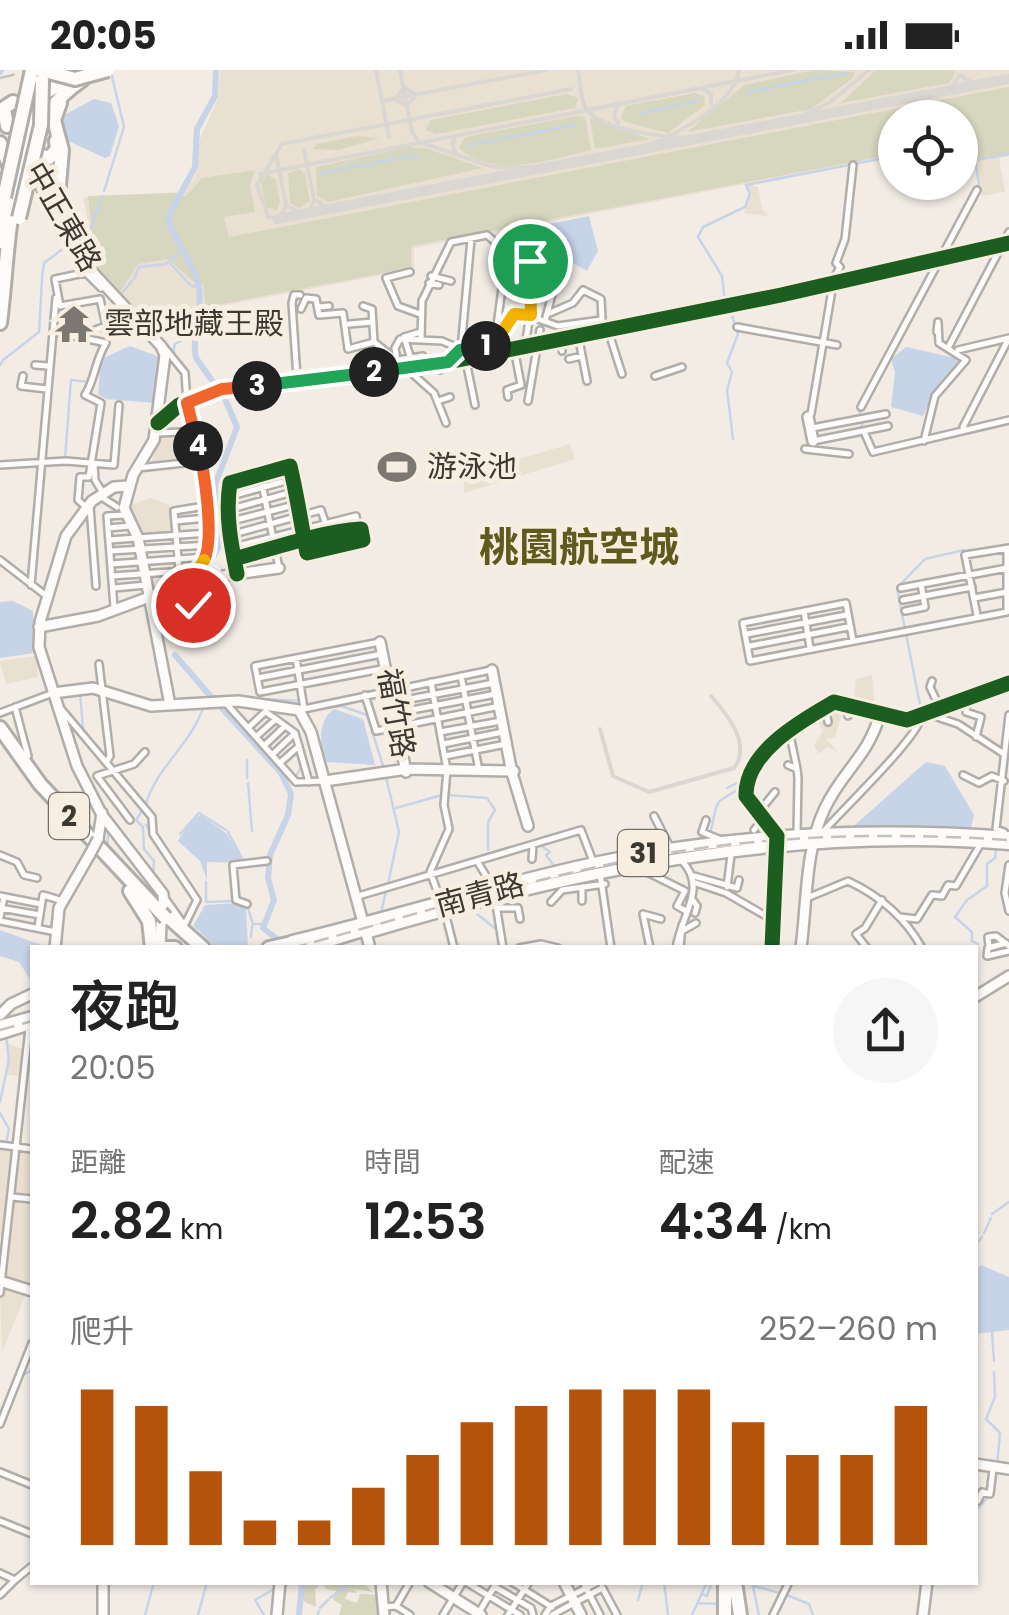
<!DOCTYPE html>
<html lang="zh-TW">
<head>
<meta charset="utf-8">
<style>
	body { margin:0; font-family:Poppins,"Noto Sans TC",sans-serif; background:#f6f6f6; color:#222; height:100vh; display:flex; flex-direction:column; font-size:38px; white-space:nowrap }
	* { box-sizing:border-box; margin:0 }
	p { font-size:32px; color:#767676 }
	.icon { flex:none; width:55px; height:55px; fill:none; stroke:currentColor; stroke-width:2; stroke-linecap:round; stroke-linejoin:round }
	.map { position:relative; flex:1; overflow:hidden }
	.panel { position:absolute; left:30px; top:875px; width:948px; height:640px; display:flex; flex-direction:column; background:#fff; border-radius:0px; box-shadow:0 2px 8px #0004 }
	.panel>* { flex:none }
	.tools { position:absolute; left:878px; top:30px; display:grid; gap:20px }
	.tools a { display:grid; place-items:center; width:100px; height:100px; border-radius:50%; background:#fff; box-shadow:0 2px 8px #0004; font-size:50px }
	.pin { position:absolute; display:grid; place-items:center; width:85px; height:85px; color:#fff; margin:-42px; border:5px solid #fff; border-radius:50%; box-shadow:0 2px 10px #0007 }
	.km { position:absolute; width:50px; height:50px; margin:-25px; border-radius:50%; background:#222; color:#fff; font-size:28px; line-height:50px; text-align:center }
	.round { display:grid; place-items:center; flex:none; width:105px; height:105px; border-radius:52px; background:#f6f6f6 }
	.headline { display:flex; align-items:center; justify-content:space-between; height:170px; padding:0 40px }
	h1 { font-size:55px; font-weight:600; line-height:75px }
	.stats { display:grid; grid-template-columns:repeat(3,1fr); gap:15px; height:170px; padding:10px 40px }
	.stats div { display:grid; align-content:center }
	.stats b { font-size:50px; font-weight:600 }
	.stats small { font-size:28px; font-weight:400 }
	.stats p { font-size:28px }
	.chart { height:280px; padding:20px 40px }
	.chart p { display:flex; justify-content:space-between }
	.chart svg { width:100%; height:180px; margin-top:10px; stroke:#b45309; stroke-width:6 }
	.status { display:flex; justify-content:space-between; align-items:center; height:70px; padding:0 50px; background:#fff; direction:ltr }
	.status svg { height:28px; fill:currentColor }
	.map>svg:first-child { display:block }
	.built { fill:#eae0d2 }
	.green { fill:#d7d6bf }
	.water { fill:#c7d4e8 }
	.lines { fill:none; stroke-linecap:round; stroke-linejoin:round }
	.stream { stroke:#c7d4e8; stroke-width:2.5 }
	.river { stroke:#c7d4e8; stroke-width:6 }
	.taxiway { stroke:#dad7d2; stroke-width:4 }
	.runway { stroke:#dad7d2; stroke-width:10 }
	.street-casing { stroke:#b1ada8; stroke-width:10 }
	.secondary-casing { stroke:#b1ada8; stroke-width:14 }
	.primary-casing { stroke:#b1ada8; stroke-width:15 }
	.highway-casing { stroke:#b1ada8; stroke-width:18 }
	.street { stroke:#fdfcfb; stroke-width:5 }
	.secondary { stroke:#fdfcfb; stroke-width:9 }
	.primary { stroke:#fdfcfb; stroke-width:10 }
	.highway { stroke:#fdfcfb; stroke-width:12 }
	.rail { stroke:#c3c2c0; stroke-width:2.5; stroke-dasharray:15 8; stroke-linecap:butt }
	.secondary-bridge-casing { stroke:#b1ada8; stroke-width:14; stroke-linecap:butt }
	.highway-bridge-casing { stroke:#b1ada8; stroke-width:18; stroke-linecap:butt }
	.secondary-bridge { stroke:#fdfcfb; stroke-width:9 }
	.highway-bridge { stroke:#fdfcfb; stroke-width:12 }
	.cycleway-casing { stroke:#f7ede0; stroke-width:21 }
	.cycleway { stroke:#1b5e20; stroke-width:15 }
	.split-1-casing { stroke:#fff; stroke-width:20 }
	.split-2-casing { stroke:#fff; stroke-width:20 }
	.split-3-casing { stroke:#fff; stroke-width:20 }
	.split-4-casing { stroke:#fff; stroke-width:20 }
	.split-5-casing { stroke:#fff; stroke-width:20 }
	.split-6-casing { stroke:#fff; stroke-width:20 }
	.split-1 { stroke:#f5b400; stroke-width:12 }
	.split-2 { stroke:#22a559; stroke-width:12 }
	.split-3 { stroke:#22a559; stroke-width:12 }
	.split-4 { stroke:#f0652b; stroke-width:12 }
	.split-5 { stroke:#f0652b; stroke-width:12 }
	.split-6 { stroke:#f5b400; stroke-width:12 }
	.labels { text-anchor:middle; stroke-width:10; stroke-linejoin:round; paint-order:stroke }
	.shield { fill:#f7ede0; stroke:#746f67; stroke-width:2.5 }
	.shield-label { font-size:28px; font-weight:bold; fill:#3c3933 }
	.street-label { font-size:30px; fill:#3c3933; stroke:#f7ede0 }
	.poi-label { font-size:30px; fill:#3c3933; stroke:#f7ede0; text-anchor:start }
	.district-label { font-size:40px; font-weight:bold; fill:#5f591d; stroke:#f7ede0 }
</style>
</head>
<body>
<div class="status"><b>20:05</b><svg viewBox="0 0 49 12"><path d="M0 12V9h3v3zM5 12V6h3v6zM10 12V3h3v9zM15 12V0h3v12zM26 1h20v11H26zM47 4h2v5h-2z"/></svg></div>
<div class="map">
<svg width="1009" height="1545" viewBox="0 0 1009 1545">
	<rect width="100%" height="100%" fill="#f2ece5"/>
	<!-- built -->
	<path class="built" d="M220 0H1009V86L999 88 1005 122 982 126 976 92 960 95V48H895V86L749 114 758 117 762 139 768 146 744 143 752 124 745 114 414 178V199L143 251 75 174 91 170 83 127 185 122 196 104 200 69 218 28Z
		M180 362 182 392 151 394 160 363Z
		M570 374 575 389 464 423V405Z
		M150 428 168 434 174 443 170 460 141 466 127 436Z
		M213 510 224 517 208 541 196 534Z
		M36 586 38 607 6 614 0 591Z
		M872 605 873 612 875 641 853 634 856 609Z
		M828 638 842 644 835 667 826 669 839 683 828 677 818 684 814 675 823 661 818 652H806Z
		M8 974 26 980 23 1007 5 1004Z
		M0 1076 16 1079 8 1166H0Z
		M18 1078 32 1080V1219L5 1211Z
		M5 1213 27 1221 2 1282 0 1225Z"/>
	<!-- green -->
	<path class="green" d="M814 0 854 2 853 8 811 39 687 62 744 15Z
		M876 0H955V3L949 13 841 33Z
		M1009 17V84L960 93V48H895V84L411 176V198L206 237 203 214 194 212 168 189 138 194 120 222 79 175 93 172 88 126 174 123 186 126 202 108 255 100 250 115 255 142 224 147 229 167Z
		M695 23 704 26 705 35 668 63 625 52 621 47 626 36Z
		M567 24 578 28 575 38 436 64 425 60 431 50Z
		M576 46 585 47 591 80C551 89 494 110 459 78L465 67Z
		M590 48 650 69 595 79Z
		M357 66 380 68 338 80 313 79 317 74Z
		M408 77 428 79 483 98 328 132 317 126 316 97Z
		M299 99 305 104 310 131 299 138 290 133 288 103Z
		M267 104 276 110 280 132 277 141 266 137 261 112Z
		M303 1513H363L373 1522 339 1517 355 1520 357 1523 348 1522 345 1529 357 1533 360 1524 378 1525 382 1545H339L342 1535 333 1530 336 1521 326 1519 322 1513 315 1519 316 1537 303 1531Z"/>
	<!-- water -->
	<path class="water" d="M94 29 111 33 119 56 110 86 105 88 66 70 58 57 66 44Z
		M589 146 598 181 587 201 538 173 544 155Z
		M130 276 160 287 155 333 106 329 98 324 101 289Z
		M906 277 960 289 932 326 923 346 891 337 895 302 891 289Z
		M13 531 33 541 35 583 0 588V532Z
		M334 639 363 649 375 695 327 692C319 675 317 651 334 639Z
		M926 692 945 696 974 745 970 761H848Z
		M201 745 227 764 241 786 239 793 207 792V810L200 791 178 771 191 750Z
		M239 833 246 837 248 877H220L193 856 205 835Z
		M0 860 47 877 32 878V912L19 892 0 886Z
		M981 1195 1009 1207V1260L975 1264V1200Z"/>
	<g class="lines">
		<!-- stream -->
		<path class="stream" d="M747 22 846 3
			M641 43 697 31
			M469 75 575 55
			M400 88 418 85
			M975 91 979 114 975 120
			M960 93 1009 84
			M322 103 395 89
			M104 121 124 57 111 2
			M91 158 102 126
			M938 185 971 126
			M170 193 191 216 199 217
			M42 207 44 193 68 175
			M134 209 139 197 166 194 181 181
			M121 224 132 211
			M41 226 42 209
			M725 233 722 206 698 167 703 157 745 137 750 124 746 115 895 86
			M730 239 738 264 727 293 732 302 727 320 733 369
			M897 265 935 192
			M106 271 115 231
			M173 283 175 274 198 262
			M3 290 39 262 41 228
			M0 295 2 292
			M859 339 863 360
			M865 368 871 383
			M918 374 946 368
			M65 388 71 310 90 312
			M80 623 83 658
			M211 626H215
			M218 627 303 631
			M311 639 341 636 367 645 384 699
			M921 640 897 518 925 489 964 480
			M247 690V708
			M386 707 399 762 388 814
			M295 708 302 695
			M248 713 250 736
			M727 718 739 712 740 705
			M448 725 487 728 495 740 488 752V780
			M146 734C157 696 192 674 204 635
			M846 734 882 696
			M250 738 252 761
			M396 738 442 725
			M142 741 136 750 143 757 144 779 154 791 153 808
			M146 755 151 761
			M228 762 243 790
			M180 764 199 743 226 760
			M710 764C719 729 710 735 743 717
			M540 775 550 782 546 785 555 797
			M107 776 109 759
			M206 812V832L235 831
			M247 835 253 854H261
			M468 837 496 859
			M381 843 386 821
			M496 844 498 861
			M189 857 196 836
			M202 862 218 878
			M251 867 252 856
			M975 880 978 874 972 871V862L955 847 967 830 987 816V794L995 788 996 777
			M0 1032 9 990 6 966
			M0 1043 9 1059 6 1074
			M992 1144 1009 1132
			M984 1163 991 1148
			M979 1171 982 1167
			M992 1262 994 1291
			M994 1302 995 1327 986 1349 1000 1363 997 1395
			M21 1306 32 1300
			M994 1419 996 1403
			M975 1442 989 1426
			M664 1512 668 1545
			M752 1512 759 1545
			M281 1516 299 1512
			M754 1516 780 1523
			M701 1524 707 1526 712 1512
			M784 1524 809 1534 813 1545
			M330 1528 351 1512
			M638 1530 643 1512
			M698 1533 719 1534
			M320 1538 328 1530
			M554 1538 569 1531
			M145 1545 154 1512
			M198 1545 207 1512
			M264 1545 255 1530 274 1519
			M317 1545 319 1541
			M549 1545 553 1540
			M692 1545 707 1512"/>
		<!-- river -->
		<path class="river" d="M0 2 1 0
			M172 563 219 476 215 415 237 357 225 329 196 288C191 265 203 242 199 218 194 191 174 174 168 147L195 97 197 59 215 26 216 0
			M175 585 206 621
			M208 623 281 703 291 724 288 745 270 785 268 808 274 830 263 858 281 872
			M299 1545 302 1512"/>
		<!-- taxiway -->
		<path class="taxiway" d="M376 0 389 67
			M400 0 412 62 419 72 493 97H548
			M578 0C580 12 580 30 587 40 603 62 679 70 705 67
			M960 5 975 15
			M404 17 416 25 407 36 395 29Z
			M703 19 711 24V34
			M950 20 960 5
			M382 31 546 0
			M618 35 614 45 618 53
			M790 51 829 33 869 0
			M456 66 452 74 456 84
			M304 80 314 129
			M623 83C657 76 735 38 739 0
			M276 85 286 134
			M260 104 793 0
			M314 129 329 139
			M286 135 280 148 268 147 257 115 282 74 571 19
			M287 136 302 144 311 140 314 129
			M600 659 613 706 649 722 734 698C752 674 727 644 711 626"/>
		<!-- runway -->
		<path class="runway" d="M277 149 1009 9"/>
		<!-- street casing -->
		<g class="street-casing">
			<path id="street" d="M89 202 55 209 60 236 100 229 106 256 95 260
				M410 202 386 208 398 236 420 244
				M86 203 101 218
				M431 206 451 211
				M429 213 439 215
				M363 236 372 239 374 272
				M318 237 329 236
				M301 239 306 228 316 229 319 245 343 243 348 279 374 272 397 290 423 286
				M550 243 573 233 583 220 601 229 602 249
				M545 251 561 191
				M349 254 373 252
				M737 257 837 275
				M56 262 106 273C95 290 95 310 85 325L101 333 89 407H80L78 430 87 438
				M578 265 587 311
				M560 269 562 281
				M421 270 422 231 451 172 487 165 507 182 495 270
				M525 276 532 232 529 203 534 158
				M164 277 185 303 187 333 207 410 203 424 209 475 192 509
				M948 278 1009 162
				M958 280 1009 268
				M411 289 404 267 421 262
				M569 289 582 286
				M466 291 475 335
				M35 295 48 296
				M440 300 461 279 471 169
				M23 306 21 316 47 319
				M655 306 682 297
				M297 308 292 233 294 225H300
				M508 327 507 320 521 315 514 278
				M438 331 450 327
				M528 331 540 260
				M861 337 977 120
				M811 344 834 208 840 197 836 193 845 169 853 95
				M446 353 434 323 397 290 395 278 400 269 442 271 461 279 493 276 518 242 558 256 601 250 607 257 622 304
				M963 357 1009 268
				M812 358 886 344
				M865 364 873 382 1009 350
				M813 371 888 356
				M924 371 935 326 966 290 939 273 938 252 937 262
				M805 379 849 384
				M94 394 95 410 103 423
				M0 395 66 391 114 395 119 335
				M138 398 184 393 181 362 158 363
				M260 404 279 498
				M100 426 117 437
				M228 427 293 409
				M90 437 96 516
				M228 440 296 421
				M175 451 207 448
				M228 452 298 434
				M108 458 130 456
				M230 465 321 440 329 464
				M109 470 209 463
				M233 477 356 446 358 458
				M1007 480V539
				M110 481 209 475
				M234 489C275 478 319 462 361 459L363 470 307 483C301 454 297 425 290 396L230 413C225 444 231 474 237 504
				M0 490 49 528
				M111 494 206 487
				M112 506 198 500
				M180 512 174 441 205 436
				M31 515 56 228
				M114 518 146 515
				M901 518 1007 498
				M974 528 1007 522
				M903 530 972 517
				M193 535 211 508
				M114 537 107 446 126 445
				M804 541 810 578
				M905 541 925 537 921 514
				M977 545 965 485 1009 478
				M747 564 846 545
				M853 571 846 533 743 553 750 591 1007 542 1009 539
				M380 572 255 596 260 622 387 598
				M750 576 848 557
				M296 588 304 639
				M99 594 110 686 107 691
				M461 606 468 642
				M258 608 382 584
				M932 611 930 617 940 638
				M431 612 447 700 444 735 449 759 430 802 441 831
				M365 625 376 660
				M224 631 296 712 325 711
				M967 631 966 642 981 647 976 667
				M394 632 494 613
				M15 637 28 686
				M62 640 152 747 153 764 197 830 184 856
				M299 640 491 600
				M266 642 295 663 309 712
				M0 643 53 623
				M396 643 496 624
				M468 644 479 700
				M815 644 827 647 828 652
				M928 644 958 654 1004 684
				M848 646V633
				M249 657 266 641
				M789 660 797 699
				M376 661 500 636
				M440 662 501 651
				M257 666 276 649
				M266 674 285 656
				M443 674 503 662
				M273 684 295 663
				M445 686 506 674
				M281 692 299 676
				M788 695 797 699 798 708 797 764
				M963 705 979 713 992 706 1004 711
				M758 743 775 722
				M654 746 671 779
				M130 750 97 706 134 694 145 682
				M706 750 702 762 719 769
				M754 760 763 749
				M1004 762 996 759 1009 645
				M822 763C841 741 920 666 922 645
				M777 765 746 726C745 682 801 651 834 632L880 644
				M0 785 17 792 24 805 37 808
				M532 789 533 775
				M477 791 493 817
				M1009 795 1005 823 1009 841
				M643 800 685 821 677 836 686 841
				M600 803 611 878
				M694 806 737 818 739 810
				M696 813 726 823 771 849
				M727 817 731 785
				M582 818V831
				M0 826 41 834
				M355 827 581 760 594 794
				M165 828 184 855
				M495 828 503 878
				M807 828 848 811C880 826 905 847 922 878
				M692 829 697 836 695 843
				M551 832 562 820 605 814
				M247 834 236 830 233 795 267 791
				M0 838 40 845
				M498 838H518L520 849
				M445 842 454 878
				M0 847 4 827
				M900 847 917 849 932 825 942 826 948 815 956 816 980 775
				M0 851 56 862
				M38 857 43 825 63 831
				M682 861 696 853
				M1006 873 988 878 987 886 1009 881
				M989 876 988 867 996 866 1009 876
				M519 878 541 874 558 878
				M650 878 643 844 661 849
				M676 878C681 845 708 818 682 791
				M680 878 682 855
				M772 878 779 776
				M867 878 856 864 865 858 882 830
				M0 1075 32 1079
				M12 1127 32 1129
				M0 1223 29 958
				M0 1354 32 1273
				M0 1402 32 1415
				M978 1431 982 1422 990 1424 993 1399
				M0 1451 32 1464
				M0 1503 15 1510 0 1525
				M15 1510 32 1496
				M466 1512 520 1545
				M512 1512 552 1537
				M583 1512 600 1545
				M495 1517 531 1538 533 1545
				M602 1517 617 1545
				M396 1536 410 1512
				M385 1537 396 1536 410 1545
				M478 1544 497 1512
				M443 1545 463 1512
				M508 1545 529 1512
				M545 1545 551 1536 598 1512
				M552 1545 602 1518
				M773 1545 789 1512"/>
		</g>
		<!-- secondary casing -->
		<g class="secondary-casing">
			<path id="secondary" d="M32 84 55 127
				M57 147 85 194 161 276 165 285 154 370 133 405 124 438 138 468 170 635
				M808 347 813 371
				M160 353 179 335 222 319 448 292 781 225 1009 173
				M128 416 114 417 92 431 66 466 40 552 39 577 77 696 102 745 163 824 164 841
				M39 557 98 546 195 510 279 498
				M380 572 406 702
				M492 600 512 703 528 756
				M53 623 93 618 151 636 238 631 299 640 311 662 370 878
				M325 711 407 699 514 701
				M98 769 102 743
				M55 878 59 838 90 784
				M160 878 161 853
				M801 878C807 833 805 779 825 738 843 700 868 687 880 644L907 650 1009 613
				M975 927 1009 906
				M0 945 11 934 32 924
				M0 964 32 954
				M0 1211 32 1221
				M975 1394 1009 1399
				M381 1512 384 1545
				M429 1512 481 1545
				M564 1512 581 1545
				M103 1545V1512
				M277 1545 280 1512
				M923 1545 927 1512"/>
		</g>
		<!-- primary casing -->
		<g class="primary-casing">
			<path id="primary" d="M366 863C577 800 787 756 1009 774
				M292 871C393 847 493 815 594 793 731 763 870 757 1009 767
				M307 878 369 859
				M0 956 32 947"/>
		</g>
		<!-- highway casing -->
		<g class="highway-casing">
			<path id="highway" d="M34 30 82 0
				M7 56 4 38 13 32 23 35 30 49 22 72
				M0 73 11 100
				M30 82 49 88 57 79 56 71
				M21 113 28 106 40 109 57 148
				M57 139 62 80 54 50 60 33
				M0 172 4 127
				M0 253C11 171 4 61 82 10
				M0 658 40 714 161 843
				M130 821 149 851 152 878
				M167 846 203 878
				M160 878H175
				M269 878 301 871
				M725 1512V1545
				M735 1512 740 1545"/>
		</g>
		<!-- street -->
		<use href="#street" class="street"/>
		<!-- secondary -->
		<use href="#secondary" class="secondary"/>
		<!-- primary -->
		<use href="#primary" class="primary"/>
		<!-- highway -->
		<use href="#highway" class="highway"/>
		<!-- rail -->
		<path class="rail" d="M0 8 33 0
			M292 878C419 844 545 803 675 782 786 764 897 763 1009 770
			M0 960 32 951"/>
		<!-- secondary-bridge casing -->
		<g class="secondary-bridge-casing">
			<path id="secondary-bridge" d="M90 784 98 769"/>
		</g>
		<!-- highway-bridge casing -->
		<g class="highway-bridge-casing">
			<path id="highway-bridge" d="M41 0 75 9 108 0
				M4 127 32 0
				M19 148 41 55 42 10
				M161 843 166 848"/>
		</g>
		<!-- secondary-bridge -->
		<use href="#secondary-bridge" class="secondary-bridge"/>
		<!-- highway-bridge -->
		<use href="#highway-bridge" class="highway-bridge"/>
		<!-- cycleway casing -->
		<g class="cycleway-casing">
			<path id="cycleway" d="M158 353 179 335 222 319 448 292 781 225 1009 173
				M234 489C275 478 319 462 361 459L363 470 307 483C301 454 297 425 290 396L230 413C225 444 231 474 237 504
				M772 878 777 766 746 726C745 682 801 651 834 632L907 650 1009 613"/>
		</g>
		<!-- cycleway -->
		<use href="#cycleway" class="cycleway"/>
	</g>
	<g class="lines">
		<!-- split-1 casing -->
		<g class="split-1-casing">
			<path id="split-1" d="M486 276H493L514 244 531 245 530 191"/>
		</g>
		<!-- split-2 casing -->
		<g class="split-2-casing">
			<path id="split-2" d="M374 302 448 292 460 280 486 276"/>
		</g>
		<!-- split-3 casing -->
		<g class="split-3-casing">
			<path id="split-3" d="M257 316 374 302"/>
		</g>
		<!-- split-4 casing -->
		<g class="split-4-casing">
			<path id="split-4" d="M198 376 187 333 222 319 257 316"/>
		</g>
		<!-- split-5 casing -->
		<g class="split-5-casing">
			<path id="split-5" d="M198 376C204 399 215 469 204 490"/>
		</g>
		<!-- split-6 casing -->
		<g class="split-6-casing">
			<path id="split-6" d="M193 535 212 504 194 508 204 490"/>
		</g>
		<!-- split-1 -->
		<use href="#split-1" class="split-1"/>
		<!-- split-2 -->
		<use href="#split-2" class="split-2"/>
		<!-- split-3 -->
		<use href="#split-3" class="split-3"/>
		<!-- split-4 -->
		<use href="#split-4" class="split-4"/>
		<!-- split-5 -->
		<use href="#split-5" class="split-5"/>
		<!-- split-6 -->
		<use href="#split-6" class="split-6"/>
	</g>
	<!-- icons -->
	<defs>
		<g id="temple-bare" transform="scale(3)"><path d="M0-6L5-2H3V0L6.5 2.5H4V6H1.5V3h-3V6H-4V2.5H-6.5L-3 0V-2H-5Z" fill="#7c7871" stroke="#f7ede0" stroke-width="2.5" paint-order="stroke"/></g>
		<g id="stadium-bare" transform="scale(3)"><path d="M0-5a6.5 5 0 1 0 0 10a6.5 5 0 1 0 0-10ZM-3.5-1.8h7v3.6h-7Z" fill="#7c7871" stroke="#f7ede0" stroke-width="2.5" paint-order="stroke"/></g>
	</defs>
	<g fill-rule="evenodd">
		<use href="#temple-bare" x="74" y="254"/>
		<use href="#stadium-bare" x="397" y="397"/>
	</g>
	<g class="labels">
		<!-- shield labels -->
		<g class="shield">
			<rect x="49" y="723" width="40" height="46" rx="8"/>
			<rect x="618" y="760" width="50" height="46" rx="8"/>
		</g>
		<g class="shield-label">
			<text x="69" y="756">2</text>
			<text x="643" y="793">31</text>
		</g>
		<!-- street labels -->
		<g class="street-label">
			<text transform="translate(63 147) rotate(60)" y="10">中正東路</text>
			<text transform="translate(396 643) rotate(80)" y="10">福竹路</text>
			<text transform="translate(480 825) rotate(-15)" y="10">南青路</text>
		</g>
		<!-- poi labels -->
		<g class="poi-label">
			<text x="104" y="264">雲部地藏王殿</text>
			<text x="427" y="407">游泳池</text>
		</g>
		<!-- district labels -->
		<g class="district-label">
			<text x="579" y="491">桃園航空城</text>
		</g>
	</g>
</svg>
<div class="tools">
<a><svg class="icon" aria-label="locate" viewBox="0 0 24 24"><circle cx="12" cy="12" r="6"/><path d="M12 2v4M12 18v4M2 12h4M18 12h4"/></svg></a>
</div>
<div class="pin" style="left:530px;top:191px;background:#1e9e55"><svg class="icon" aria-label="arrive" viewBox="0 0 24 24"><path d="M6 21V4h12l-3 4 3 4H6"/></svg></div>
<div class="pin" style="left:193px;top:535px;background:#d93025"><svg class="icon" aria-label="check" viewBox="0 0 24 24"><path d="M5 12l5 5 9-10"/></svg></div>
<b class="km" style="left:486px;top:276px">1</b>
<b class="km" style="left:374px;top:302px">2</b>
<b class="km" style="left:257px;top:316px">3</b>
<b class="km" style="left:198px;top:376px">4</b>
<section class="panel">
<div class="headline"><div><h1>夜跑</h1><p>20:05</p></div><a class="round"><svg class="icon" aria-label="share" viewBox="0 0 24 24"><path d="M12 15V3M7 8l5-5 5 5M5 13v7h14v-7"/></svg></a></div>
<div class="stats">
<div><p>距離</p><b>2.82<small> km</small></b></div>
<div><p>時間</p><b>12:53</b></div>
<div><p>配速</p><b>4:34<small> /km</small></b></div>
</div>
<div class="chart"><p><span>爬升</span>252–260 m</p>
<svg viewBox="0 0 160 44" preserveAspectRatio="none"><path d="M5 44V6M15 44V10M25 44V26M35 44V38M45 44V38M55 44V30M65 44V22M75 44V14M85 44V10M95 44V6M105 44V6M115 44V6M125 44V14M135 44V22M145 44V22M155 44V10"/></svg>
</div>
</section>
</div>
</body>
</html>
